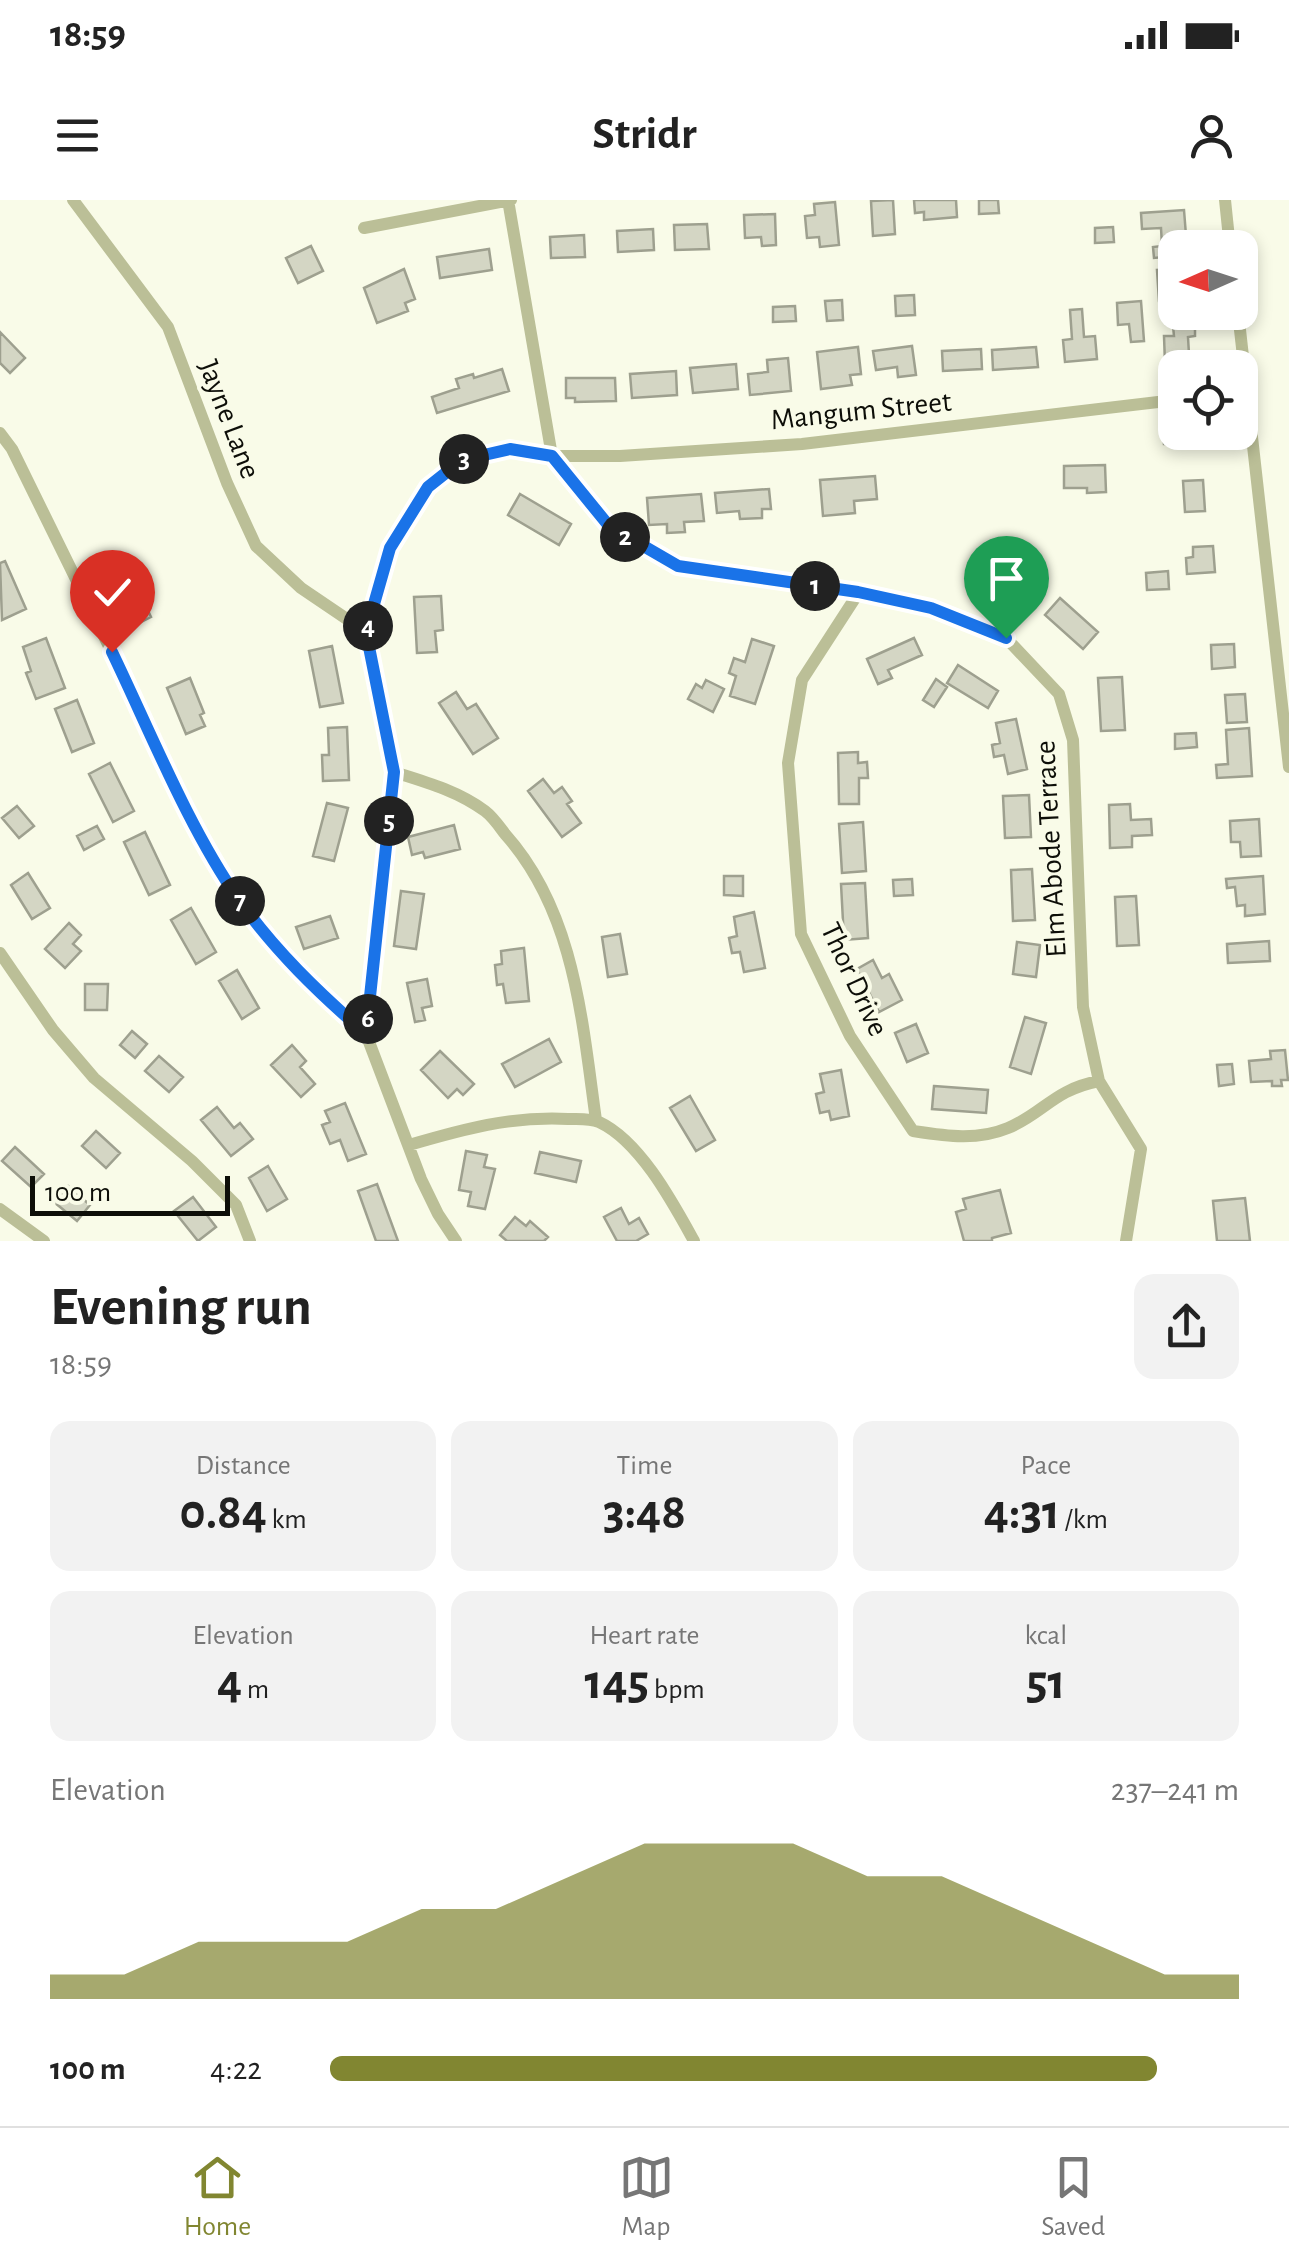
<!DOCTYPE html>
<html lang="en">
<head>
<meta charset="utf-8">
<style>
	body { margin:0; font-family:"Alegreya Sans",sans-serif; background:#f2f2f2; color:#222; height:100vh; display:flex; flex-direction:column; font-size:38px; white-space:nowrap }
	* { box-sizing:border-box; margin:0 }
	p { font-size:32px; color:#767676 }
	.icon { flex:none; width:55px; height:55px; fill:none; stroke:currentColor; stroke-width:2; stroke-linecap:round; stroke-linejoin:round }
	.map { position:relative; height:1041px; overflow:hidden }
	.sheet { display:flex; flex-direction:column; background:#fff; flex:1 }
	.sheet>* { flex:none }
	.needle { width:65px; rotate:267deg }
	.tools { position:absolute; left:1158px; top:30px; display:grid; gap:20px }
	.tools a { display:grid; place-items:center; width:100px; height:100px; border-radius:20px; background:#fff; box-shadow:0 5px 15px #0003; font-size:50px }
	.scale { position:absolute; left:30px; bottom:25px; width:200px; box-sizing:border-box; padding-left:10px; border:5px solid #0d0e08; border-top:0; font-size:28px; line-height:35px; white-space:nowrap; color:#0d0e08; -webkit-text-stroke:8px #f9fbe8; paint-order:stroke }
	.pin { position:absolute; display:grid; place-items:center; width:85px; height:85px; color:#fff; margin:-102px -42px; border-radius:50% 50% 50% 0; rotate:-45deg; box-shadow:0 0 10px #0007 }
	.pin .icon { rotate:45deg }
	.km { position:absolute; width:50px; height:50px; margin:-25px; border-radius:50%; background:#222; color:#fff; font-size:28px; line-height:50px; text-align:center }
	.round { display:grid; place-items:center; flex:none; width:105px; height:105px; border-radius:20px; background:#f2f2f2 }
	.summary { display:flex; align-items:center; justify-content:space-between; height:170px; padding:0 50px }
	h1 { font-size:55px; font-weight:700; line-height:75px }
	.stats { display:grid; grid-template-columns:repeat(3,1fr); gap:15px; height:170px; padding:10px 50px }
	.stats div { display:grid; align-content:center; border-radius:20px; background:#f2f2f2; text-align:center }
	.stats b { font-size:50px; font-weight:700 }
	.stats small { font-size:28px; font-weight:400 }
	.stats p { font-size:28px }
	.chart { height:280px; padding:20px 50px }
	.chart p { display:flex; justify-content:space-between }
	.chart svg { width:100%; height:180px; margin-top:10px; fill:#818631; opacity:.7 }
	ul { padding:0 50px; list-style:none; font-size:32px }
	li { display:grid; grid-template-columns:160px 120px 1fr; align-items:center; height:75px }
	li i { height:25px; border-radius:12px; background:#818631 }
	.status { display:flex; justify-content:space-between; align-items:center; height:70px; padding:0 50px; background:#fff; direction:ltr }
	.status svg { height:28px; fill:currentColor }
	header { display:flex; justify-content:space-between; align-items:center; height:130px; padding:0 50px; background:#fff; font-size:45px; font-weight:700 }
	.tabs { display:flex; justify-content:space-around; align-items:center; height:140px; border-top:2px solid #e0e0e0; background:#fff; font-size:28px; color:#767676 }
	.tabs a { display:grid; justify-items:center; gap:5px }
	.tabs .current { color:#818631 }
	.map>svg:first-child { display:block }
	.building { fill:#d4d6c4; stroke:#9ea08f; stroke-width:2.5 }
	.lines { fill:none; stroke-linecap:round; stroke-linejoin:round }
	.street { stroke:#bbbf97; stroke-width:12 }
	.route-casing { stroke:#fff; stroke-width:20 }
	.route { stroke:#1a73e8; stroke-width:12 }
	.labels { text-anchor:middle; stroke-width:8; stroke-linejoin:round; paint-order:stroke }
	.street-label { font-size:30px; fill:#0d0e08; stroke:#f9fbe8 }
</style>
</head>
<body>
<div class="status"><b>18:59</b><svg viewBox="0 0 49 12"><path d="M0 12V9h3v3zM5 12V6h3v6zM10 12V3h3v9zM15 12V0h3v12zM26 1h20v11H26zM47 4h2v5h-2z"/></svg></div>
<header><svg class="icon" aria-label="menu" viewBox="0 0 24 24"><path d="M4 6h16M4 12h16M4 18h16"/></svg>Stridr<svg class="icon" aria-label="person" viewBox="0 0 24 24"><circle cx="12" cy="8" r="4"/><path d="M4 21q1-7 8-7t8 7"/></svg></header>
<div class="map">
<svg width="1289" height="1041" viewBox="0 0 1289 1041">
	<rect width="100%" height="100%" fill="#f9fbe8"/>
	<!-- building -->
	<path class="building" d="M893 0 895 34 873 36 871 1Z
		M914 0H956L957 17 924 20V12L915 13Z
		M979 0H998L999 13 979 14Z
		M835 2 839 45 820 47 819 37 807 38 805 16 815 15 814 4Z
		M1184 10 1187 48H1175V56L1154 58 1153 47 1162 46 1161 28 1142 29 1141 13Z
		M775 14 776 45 762 46 761 37 745 38 744 15Z
		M707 24 709 49 675 50 674 25Z
		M1113 27 1114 42 1095 43V28Z
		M653 29 654 50 618 52 617 31Z
		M584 35 585 57 551 58 550 37Z
		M311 46 323 71 298 83 286 58Z
		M489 49 492 70 440 78 437 57Z
		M404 69 415 99 405 103 408 111 377 123 364 88Z
		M1175 69V112H1193L1194 118 1172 120 1171 100 1159 101 1157 70Z
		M914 95 915 115 896 116 895 96Z
		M842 100 843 120 827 121 825 101Z
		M1141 101 1144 141 1131 142 1129 124 1118 125 1117 103Z
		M795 106 796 121 773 122V107Z
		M1082 109 1084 137 1095 136 1097 159 1065 162 1063 140 1072 139 1070 110Z
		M1195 125V136L1188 137 1189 154 1198 153 1199 168 1165 164 1164 136H1174L1173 126Z
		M0 132 25 158 10 173 0 163Z
		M912 146 916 175 898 177 897 167 876 170 873 151Z
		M858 147 861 174 850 175 852 185 821 189 817 152Z
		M1036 147 1038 167 993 170 992 150Z
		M981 149 982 169 943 171 942 151Z
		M788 158 791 191 750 195 748 174 768 172 767 160Z
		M736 164 738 189 693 193 690 168Z
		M502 169 509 191 437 213 432 197 459 188 456 179 473 174 474 178Z
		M676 171 677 195 632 198 630 174Z
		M566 178H615L616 201 575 202V198H566Z
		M1163 219H1175V232H1190L1191 243 1164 244Z
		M1105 265 1106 292 1087 293V288H1064V266Z
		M875 276 877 299 854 301 855 313 823 316 820 280Z
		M1203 280 1205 311 1185 312 1183 281Z
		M769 289 771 309H762V318L740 319 739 311 717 313 715 293Z
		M520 294 571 324 559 345 508 315Z
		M701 294 704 321 684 322 685 332 667 333V324L649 325 647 298Z
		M1213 346 1215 372 1187 374 1186 358 1193 357V347Z
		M5 361 26 409 2 420 0 363Z
		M1168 371 1169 389 1147 390 1146 373Z
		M132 377 151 417 133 426 114 386Z
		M441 396 443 430 435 431 437 452 417 453 414 397Z
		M1060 398 1098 432 1083 449 1045 415Z
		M46 438 65 488 36 499 26 473 31 471 23 447Z
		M914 438 922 455 888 470 892 478 878 484 867 459Z
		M752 439 774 446 755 504 730 496 736 476 729 473 734 458 745 462Z
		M1234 444 1235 467 1212 469 1211 445Z
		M332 446 343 503 320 507 309 451Z
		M958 465 998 491 988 508 947 483Z
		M1122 477 1125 530 1101 531 1098 478Z
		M190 478 204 513 200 515 205 526 186 534 167 488Z
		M936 479 947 487 934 507 923 500Z
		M706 480 724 489 713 512 688 499 696 484 702 488Z
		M456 492 467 509 476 504 498 538 473 554 439 503Z
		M1245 494 1247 522 1227 523 1225 495Z
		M77 500 94 543 72 552 55 509Z
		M1016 519 1027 569 1008 574 1004 555 994 557 992 545 1000 543 996 523Z
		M347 527 349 580 323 581 322 555H329L328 528Z
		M1249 528 1252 576 1217 578 1216 565 1228 564 1226 530Z
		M1196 533 1197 547 1175 549V534Z
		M858 552V563L867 562 868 578H859V604H839L838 553Z
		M110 563 134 611 113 622 89 574Z
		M543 579 554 593 562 587 572 601 567 604 581 623 562 637 528 591Z
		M1029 595 1031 637 1005 638 1003 596Z
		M327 603 348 608 334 661 313 656Z
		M1130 604 1131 620 1151 619 1152 635 1132 636V647L1110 648 1109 605Z
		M17 606 34 626 19 638 2 618Z
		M1259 619 1261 656 1241 657 1240 642H1231L1230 621Z
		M863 622 866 671 842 673 839 624Z
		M454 625 460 649 425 658 423 652 412 655 408 637Z
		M97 626 104 639 84 650 77 636Z
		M145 632 170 685 149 695 124 642Z
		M1032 669 1035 720 1013 721 1011 670Z
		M28 673 50 708 32 719 11 685Z
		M724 676H743V696L724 695Z
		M1263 676 1265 714 1245 716V705L1237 706 1235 687 1227 688 1226 679Z
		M912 679 913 695 894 696 893 680Z
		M865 683 868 738 844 740 841 684Z
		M401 691 424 694 416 749 394 746Z
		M1136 696 1139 745 1117 746 1115 697Z
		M191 708 216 752 196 764 171 720Z
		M754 712 765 768 744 772 740 752 732 753 729 738 737 736 734 717Z
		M330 716 338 738 304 749 296 727Z
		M69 723 81 735 73 744 81 751 65 768 45 749Z
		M620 734 627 774 608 777 602 737Z
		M1269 741 1270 761 1228 763 1227 744Z
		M1017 742 1040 745 1036 777 1013 774Z
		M524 748 529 801 506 803 503 784 497 785 495 765 502 764 501 751Z
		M873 760 882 778 889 774 902 800 879 812 857 769Z
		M237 770 259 808 242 819 219 781Z
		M427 779 432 806 422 808 425 820 415 822 407 783Z
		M85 784H108L107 810H85Z
		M1025 817 1046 823 1031 874 1010 867Z
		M916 824 928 853 907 862 895 833Z
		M132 831 147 844 135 858 120 845Z
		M549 839 561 862 515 887 502 864Z
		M292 845 306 861 300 867 315 884 301 897 271 865Z
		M1285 850 1288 880H1281L1282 886H1272V881L1251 882 1249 861 1271 859 1270 851Z
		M440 851 474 884 463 895 457 889 448 898 421 870Z
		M159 856 183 877 169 892 145 871Z
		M1232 864 1234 884 1219 886 1217 865Z
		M841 870 849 916 831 920 829 911 820 913 816 894 824 892 820 874Z
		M934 886 988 890 986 913 932 909Z
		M690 896 715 940 696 951 670 908Z
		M345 903 366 954 348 961 340 940 330 944 322 925 330 922 325 911Z
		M217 907 234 928 240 923 253 939 231 956 201 920Z
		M96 931 120 953 106 968 82 946Z
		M15 947 44 974 31 987 2 961Z
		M466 951 487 955 484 967 495 969 485 1009 468 1006 471 992 459 990Z
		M540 952 581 961 576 982 535 973Z
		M268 966 287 999 267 1011 249 978Z
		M377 984 398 1041H376L358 991Z
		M68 986 90 1005 77 1021 54 1002Z
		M1000 990 1011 1033 992 1038V1041H964L956 1012 966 1009 963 999Z
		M193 997 216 1027 198 1041 174 1011Z
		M1245 998 1250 1041H1217L1213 1001Z
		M621 1008 629 1024 639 1018 648 1034 636 1041H617L604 1017Z
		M515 1017 526 1026 530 1021 548 1037 544 1041H507L500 1035Z"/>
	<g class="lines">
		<!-- street -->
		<path class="street" d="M73 0 168 127 227 283 256 346 301 388 366 432
			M508 0 552 256H620L802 244 1175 200
			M1225 0 1230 48
			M364 28 511 0
			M1238 112 1289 567
			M0 233 12 249 212 656C256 727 303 779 366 834
			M859 392 802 480 788 563 801 734 850 836 913 931C946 936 977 941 1008 928 1044 913 1053 890 1099 881
			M394 572C426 582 458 591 485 611 493 617 499 626 505 634 575 712 582 821 596 920
			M0 753 53 830 94 878 192 961 236 1005 250 1041
			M409 945C464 929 510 916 568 919 578 919 590 918 599 922 640 941 673 1003 694 1041
			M0 1009 44 1041
			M456 1041 438 1014 421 979 366 834 394 572 366 432 390 348 428 287 462 259 509 249 552 256 609 326 678 366 859 392 931 407 1006 438 1059 494 1073 540 1083 807 1099 881 1141 949 1126 1041"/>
	</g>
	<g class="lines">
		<!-- route casing -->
		<g class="route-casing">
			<path id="route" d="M112 452C150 531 189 629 239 700 275 751 319 793 366 834L394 572 366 432 390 348 428 287 462 260 510 249 552 256 609 326 678 366 858 392 931 408 1006 438"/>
		</g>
		<!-- route -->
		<use href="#route" class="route"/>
	</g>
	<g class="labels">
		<!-- street labels -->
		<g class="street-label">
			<text transform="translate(861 210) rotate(-6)" y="10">Mangum Street</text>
			<text transform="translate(230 219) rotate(69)" y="10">Jayne Lane</text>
			<text transform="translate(1050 649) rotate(-93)" y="10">Elm Abode Terrace</text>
			<text transform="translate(855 779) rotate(65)" y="10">Thor Drive</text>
		</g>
	</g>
</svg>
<div class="tools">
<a><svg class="needle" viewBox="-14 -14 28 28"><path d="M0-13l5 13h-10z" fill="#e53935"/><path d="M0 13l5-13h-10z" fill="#767676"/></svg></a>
<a><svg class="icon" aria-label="locate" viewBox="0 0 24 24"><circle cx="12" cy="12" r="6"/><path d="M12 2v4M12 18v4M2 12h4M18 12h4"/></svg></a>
</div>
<div class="scale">100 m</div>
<div class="pin" style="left:1006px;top:438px;background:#1e9e55"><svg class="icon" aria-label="arrive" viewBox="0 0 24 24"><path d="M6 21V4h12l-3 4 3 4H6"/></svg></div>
<div class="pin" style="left:112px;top:452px;background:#d93025"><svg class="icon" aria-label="check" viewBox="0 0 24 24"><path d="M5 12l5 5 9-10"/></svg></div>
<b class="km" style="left:815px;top:386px">1</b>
<b class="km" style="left:625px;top:337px">2</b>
<b class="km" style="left:464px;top:259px">3</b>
<b class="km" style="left:368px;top:426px">4</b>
<b class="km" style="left:389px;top:621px">5</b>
<b class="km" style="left:368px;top:819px">6</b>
<b class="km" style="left:240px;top:701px">7</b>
</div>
<section class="sheet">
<div class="summary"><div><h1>Evening run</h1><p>18:59</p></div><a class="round"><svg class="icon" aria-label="share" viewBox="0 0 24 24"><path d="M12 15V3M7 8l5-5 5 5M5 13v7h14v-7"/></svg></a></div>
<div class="stats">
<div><p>Distance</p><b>0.84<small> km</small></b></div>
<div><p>Time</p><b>3:48</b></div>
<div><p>Pace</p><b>4:31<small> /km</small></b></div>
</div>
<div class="stats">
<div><p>Elevation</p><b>4<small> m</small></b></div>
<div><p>Heart rate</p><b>145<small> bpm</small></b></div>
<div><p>kcal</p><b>51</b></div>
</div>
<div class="chart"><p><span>Elevation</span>237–241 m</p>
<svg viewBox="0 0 160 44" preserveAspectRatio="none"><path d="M0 44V38L10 38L20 30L30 30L40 30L50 22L60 22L70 14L80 6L90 6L100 6L110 14L120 14L130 22L140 30L150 38L160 38V44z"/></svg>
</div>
<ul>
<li><b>100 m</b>4:22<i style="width:91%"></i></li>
</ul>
</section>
<nav class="tabs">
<a class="current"><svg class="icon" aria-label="home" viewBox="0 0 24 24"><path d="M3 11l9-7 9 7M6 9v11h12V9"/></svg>Home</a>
<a><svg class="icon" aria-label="map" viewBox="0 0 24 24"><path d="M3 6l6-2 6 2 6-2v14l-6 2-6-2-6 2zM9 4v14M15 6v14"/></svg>Map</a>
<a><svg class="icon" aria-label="saved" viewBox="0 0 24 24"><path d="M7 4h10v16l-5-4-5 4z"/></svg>Saved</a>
</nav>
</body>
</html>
